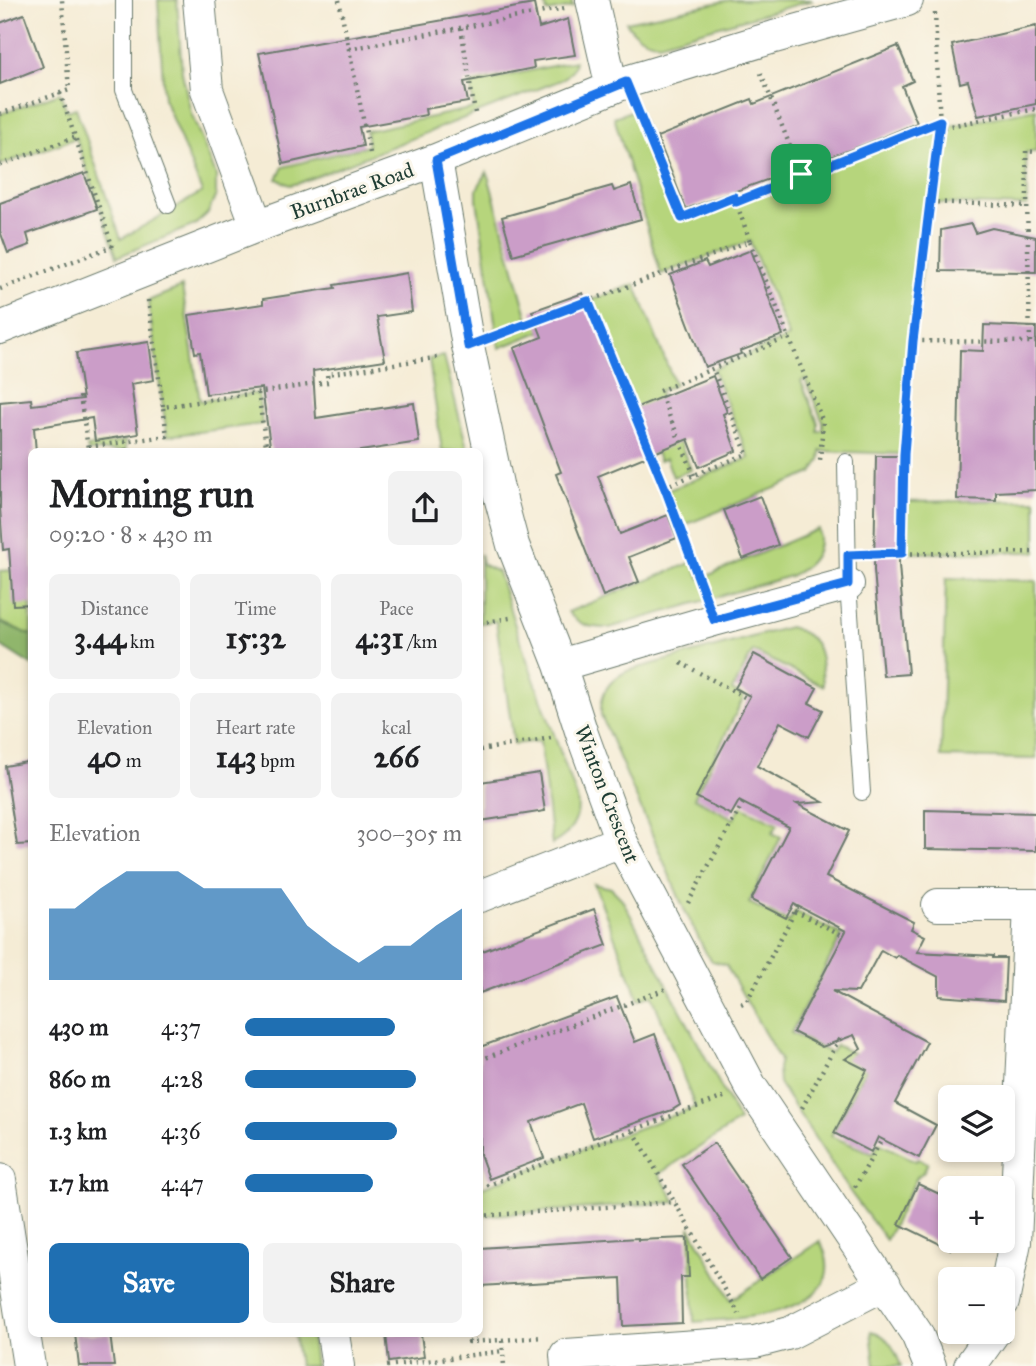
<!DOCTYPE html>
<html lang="en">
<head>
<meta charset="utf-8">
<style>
	body { margin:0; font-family:"IM FELL Great Primer",serif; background:#f2f2f2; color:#202124; height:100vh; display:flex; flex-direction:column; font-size:26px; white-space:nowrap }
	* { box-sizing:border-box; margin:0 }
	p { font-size:23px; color:#757577 }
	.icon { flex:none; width:38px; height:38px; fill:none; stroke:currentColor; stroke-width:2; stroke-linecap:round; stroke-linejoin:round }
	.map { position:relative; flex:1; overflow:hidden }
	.details { position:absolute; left:28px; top:448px; width:455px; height:889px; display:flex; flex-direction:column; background:#fff; border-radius:10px; box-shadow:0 4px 10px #0003 }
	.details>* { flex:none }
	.fabs { position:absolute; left:938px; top:1085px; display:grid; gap:14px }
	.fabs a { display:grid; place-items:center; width:77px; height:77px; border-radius:10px; background:#fff; box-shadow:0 4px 10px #0003; font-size:35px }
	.pin { position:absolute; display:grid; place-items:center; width:60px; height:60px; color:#fff; margin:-30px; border-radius:14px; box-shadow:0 4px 10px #0006 }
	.round { display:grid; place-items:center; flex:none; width:74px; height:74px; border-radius:10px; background:#f2f2f2 }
	.summary { display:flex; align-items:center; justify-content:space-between; height:119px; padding:0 21px }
	h1 { font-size:38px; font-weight:700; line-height:52px }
	.figures { display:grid; grid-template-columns:repeat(3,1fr); gap:10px; height:119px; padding:7px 21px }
	.figures div { display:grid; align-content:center; border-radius:10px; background:#f2f2f2; text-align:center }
	.figures b { font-size:30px; font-weight:700 }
	.figures small { font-size:19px; font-weight:400 }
	.figures p { font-size:19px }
	.chart { height:196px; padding:14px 21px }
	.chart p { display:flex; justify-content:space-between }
	.chart svg { width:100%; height:126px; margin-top:7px; fill:#1f6fb2; opacity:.7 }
	.primary-button { display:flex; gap:14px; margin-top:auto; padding:14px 21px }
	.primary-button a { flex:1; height:80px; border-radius:10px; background:#1f6fb2; color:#fff; font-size:28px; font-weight:700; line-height:80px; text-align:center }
	.primary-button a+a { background:#f2f2f2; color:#202124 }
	ul { padding:0 21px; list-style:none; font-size:23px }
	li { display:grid; grid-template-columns:112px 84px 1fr; align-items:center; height:52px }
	li i { height:18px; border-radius:9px; background:#1f6fb2 }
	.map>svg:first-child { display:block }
	.green { fill:#b6d57c; stroke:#6a8958; stroke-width:2; fill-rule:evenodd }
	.forest { fill:#90b66c; stroke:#587a50; stroke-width:2 }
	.building { fill:#cb9dc8 }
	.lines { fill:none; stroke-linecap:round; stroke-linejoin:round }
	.service-casing { stroke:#6a7a6c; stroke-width:18 }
	.minor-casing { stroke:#6a7a6c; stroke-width:34 }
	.path { stroke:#6a7a6c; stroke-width:4.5; stroke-dasharray:2 5; stroke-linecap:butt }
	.service { stroke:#fff; stroke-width:16 }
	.minor { stroke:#fff; stroke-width:32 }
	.route-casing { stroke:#fff; stroke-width:14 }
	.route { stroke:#1a73e8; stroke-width:9 }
	.labels { text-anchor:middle; stroke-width:6; stroke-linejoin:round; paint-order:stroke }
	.street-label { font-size:21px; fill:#1f3d34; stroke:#fbf7ec }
</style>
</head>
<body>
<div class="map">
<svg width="1036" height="1366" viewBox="0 0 1036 1366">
	<rect width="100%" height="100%" fill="#fbf7ec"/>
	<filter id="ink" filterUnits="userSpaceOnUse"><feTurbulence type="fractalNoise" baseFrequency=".0143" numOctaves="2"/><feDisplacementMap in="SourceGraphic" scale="14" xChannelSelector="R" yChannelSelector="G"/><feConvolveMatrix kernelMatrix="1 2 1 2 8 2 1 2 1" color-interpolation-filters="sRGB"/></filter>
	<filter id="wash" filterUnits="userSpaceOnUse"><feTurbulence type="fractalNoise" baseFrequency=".00686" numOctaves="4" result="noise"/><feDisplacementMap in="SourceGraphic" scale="28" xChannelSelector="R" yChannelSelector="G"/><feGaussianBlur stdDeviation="1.57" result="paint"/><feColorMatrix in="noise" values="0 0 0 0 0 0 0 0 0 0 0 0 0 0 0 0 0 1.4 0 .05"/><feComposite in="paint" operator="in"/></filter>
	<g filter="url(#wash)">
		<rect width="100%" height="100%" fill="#f5ecd5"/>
		<!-- green -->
		<path class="green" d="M158 0H177L182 72 191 113 216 175V195L208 213 195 225 117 257 76 138 0 165V114L60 93 67 111 76 108 121 239 202 192 164 99Z
			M544 0H571L573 7 547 12Z
			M730 0H813L659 43C644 40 634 35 626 22Z
			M575 61C574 70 569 75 561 80L299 183 290 185 277 179 283 167 368 146 366 131 474 108 470 84Z
			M637 109 682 218 734 197 737 201 940 121 941 128 1036 109V152H1026L1027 206 930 203 913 341 904 454 821 451 820 460 812 473 680 527 666 491 749 458 713 369 789 337 750 241 661 274 614 117ZM805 379 823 422V430L818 432V423L801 381Z
			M487 172 529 323 635 284 675 385 659 391 691 470 673 477 666 458 659 461 656 452 651 454 592 311 499 348 477 200V189Z
			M182 287 200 401 258 393 262 424 167 436 148 301Z
			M444 356 467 448 466 451H442L429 359Z
			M125 441 126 451H88L87 447Z
			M1036 500V552L902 553 903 502Z
			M818 529C823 552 810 567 790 576L609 628C592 628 579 626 568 612L693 562 700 579Z
			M480 554 482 564 498 572 518 635 577 798C581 820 571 834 552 844L540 741 514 744 496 621 480 623Z
			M31 569V635L0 622V571Z
			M946 578 1036 581V759L941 757Z
			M789 627C823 637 821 655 823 686L753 651 732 690 744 697 694 798 734 819 741 806 778 824 772 833 781 837 749 903 789 922 795 911 842 935 791 1033 831 1053 836 1045 870 1061 831 1136 873 1154 879 1143 916 1161 918 1159 928 1163 923 1172 917 1177 886 1240 851 1193 779 1083 778 1068 780 1060 726 965 712 961 706 953 684 909 601 715C600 693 608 681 627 671Z
			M594 884 611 888 622 899 739 1121 659 1174 676 1202 480 1216V1188L695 1107 652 995 639 1000Z
			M690 1227 731 1300 820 1241C858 1315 737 1319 694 1322Z
			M871 1331C889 1335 895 1350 901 1366H875Z
			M294 1334H311L315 1366H299Z"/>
		<!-- forest -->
		<path class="forest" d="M0 622 31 635V665L0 645Z"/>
		<g id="blocks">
			<!-- building -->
			<path class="building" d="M534 4 539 28 568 19 575 55 533 61 534 68 464 82 468 102 425 109 426 115 359 127 363 146 283 164 259 53Z
				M24 14 43 67 0 84V23Z
				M1036 26V104L978 116 968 81 960 83 952 45Z
				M898 46 913 81 902 86 917 123 866 144 686 209 657 137 752 99 754 104Z
				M84 173 97 209 27 234 30 245 8 253 0 231V203Z
				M631 185 641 219 513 255 502 217 612 186 614 191Z
				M971 224 975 233 992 228 1036 237V272L940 271 941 230Z
				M751 250 783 335 740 351 741 354 705 367 670 275 705 261 708 267Z
				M407 273 412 312 377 317 385 360 313 371 316 418 414 403 419 442 354 452H271L262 388 206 394 200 352 195 353 189 315 263 304V299L335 288 334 285Z
				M583 293 630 410 713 376 727 412 723 414 736 451 699 467 688 439 598 476 620 534 668 515 677 538 629 557 639 582 603 596 556 474 561 472 514 348 542 337 532 311Z
				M984 325 1036 327V490L996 492V500L957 499 960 350 983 351Z
				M149 342 154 380 131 384 138 434 95 441 92 418 34 428 36 452H32V604L13 605 9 549 3 550 0 508V402L31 399 32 405 83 399 76 353Z
				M876 456H900L899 565 908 674 883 676 874 570Z
				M760 496 778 545 743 559 724 510Z
				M754 654 817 688 809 703 823 710 809 737 780 722 757 766 823 802 797 804 849 831 826 877 914 922 911 929 925 936 917 952 993 956V958H1006L1004 1001 939 996V977L897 955 895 958 881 950 858 992 832 991 927 1042 895 1103 936 1125 919 1158 878 1137 871 1152 834 1133 867 1070 845 1059 861 1049 854 1035 822 1047 793 1032 846 931 794 904 786 918 751 900 789 827 739 801 731 815 696 797 750 696 735 688Z
				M32 761V844L17 845 5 766Z
				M539 773 545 811 480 821V782Z
				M925 810 1036 813V851L925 849Z
				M594 909 607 945 480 993V952Z
				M617 997 635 1042 655 1034 680 1105 672 1110 593 1138 581 1103 531 1122 544 1158 489 1179 480 1154V1047Z
				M714 1143 792 1257 760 1279 682 1164Z
				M918 1184 950 1199V1249L899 1224Z
				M638 1238V1240L687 1238 689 1277H681L682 1323 623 1326 621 1278 480 1286V1248Z
				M75 1334H110L114 1366H79Z
				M386 1334H421L424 1357 389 1362Z"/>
		</g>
	</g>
	<g filter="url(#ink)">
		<use href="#blocks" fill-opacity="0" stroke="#6a7a6c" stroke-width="2"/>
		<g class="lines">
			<!-- service casing -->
			<g class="service-casing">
				<path id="service" d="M124 0V90L168 205
					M846 462 848 584 862 792"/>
			</g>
			<!-- minor casing -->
			<g class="minor-casing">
				<path id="minor" d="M199 0 207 90 257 226
					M592 0 612 88
					M436 160 468 346 498 489 513 545 560 665 582 734 621 841 751 1087 917 1334 930 1366
					M0 328 257 226 436 160 626 82 774 37 907 0
					M560 665 714 620 848 584
					M480 896 621 841
					M938 905H1036
					M0 1180 29 1366
					M1003 1302 1015 1242 1030 905
					M333 1334 338 1366
					M567 1366 566 1355 755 1342 790 1333 885 1284
					M970 1366 994 1332"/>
			</g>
			<!-- path -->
			<path class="path" d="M339 0 370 153
				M935 13 940 128 1036 109
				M461 28 475 113
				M349 49 565 8
				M60 93 114 251
				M637 109 682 218 734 197 736 202 801 174 761 73
				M0 114 69 90 62 0
				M940 128 913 341 1036 342
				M0 165 76 137
				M801 174 940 121
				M930 202 1027 206
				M750 241 823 422 820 460H823
				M0 289 113 246
				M148 300 163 407
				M588 301 666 491 704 593
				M495 336 750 241 736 202
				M1030 342 1026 151 1036 152
				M258 393 267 452
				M80 396 88 448
				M125 441 126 452
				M88 452 87 447 167 436 163 407 328 382 327 374 441 357
				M694 475 659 391 789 337
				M664 487 747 454 713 369
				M902 553 904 454 913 341
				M869 554 1036 552
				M480 623 510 618
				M681 663 748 699
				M480 750 551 738
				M688 903 743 803
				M795 911 844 936
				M741 1004 747 1001 798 906
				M480 1060 666 989
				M724 1097 633 1130 739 1314
				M802 1108 840 1038
				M855 1187 882 1139
				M480 1188 633 1130
				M480 1216 676 1202
				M468 1334 469 1342 502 1340 504 1366
				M502 1340 543 1337
				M387 1366 503 1351"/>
			<!-- service -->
			<use href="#service" class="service"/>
			<!-- minor -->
			<use href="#minor" class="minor"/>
		</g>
	</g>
	<g class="lines" filter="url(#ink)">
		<!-- route casing -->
		<g class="route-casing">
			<path id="route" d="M626 82 682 218 734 197 736 202 940 121 913 341 904 454 902 553 848 555V584L714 620 666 491 588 301 468 346 436 160Z"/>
		</g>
		<!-- route -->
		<use href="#route" class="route"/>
	</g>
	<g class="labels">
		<!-- street labels -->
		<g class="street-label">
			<text transform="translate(352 191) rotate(-20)" y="7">Burnbrae Road</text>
			<text transform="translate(607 794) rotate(69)" y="7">Winton Crescent</text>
		</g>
	</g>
</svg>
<div class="fabs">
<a><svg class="icon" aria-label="layers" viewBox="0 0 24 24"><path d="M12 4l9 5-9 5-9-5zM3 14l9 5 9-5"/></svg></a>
<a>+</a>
<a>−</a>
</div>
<div class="pin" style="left:801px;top:174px;background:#1e9e55"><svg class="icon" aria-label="arrive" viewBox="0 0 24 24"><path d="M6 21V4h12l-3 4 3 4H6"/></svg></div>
<section class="details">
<div class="summary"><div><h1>Morning run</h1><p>09:20 · 8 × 430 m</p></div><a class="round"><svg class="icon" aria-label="share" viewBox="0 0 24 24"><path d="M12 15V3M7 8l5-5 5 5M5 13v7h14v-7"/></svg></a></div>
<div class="figures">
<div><p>Distance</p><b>3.44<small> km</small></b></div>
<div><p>Time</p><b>15:32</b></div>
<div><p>Pace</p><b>4:31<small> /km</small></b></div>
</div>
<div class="figures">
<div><p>Elevation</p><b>40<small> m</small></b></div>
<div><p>Heart rate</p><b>143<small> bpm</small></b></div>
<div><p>kcal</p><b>266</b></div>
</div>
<div class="chart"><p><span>Elevation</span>300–305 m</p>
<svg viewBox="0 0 160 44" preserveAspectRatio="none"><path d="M0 44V19L10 19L20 12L30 6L40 6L50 6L60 12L70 12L80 12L90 12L100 25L110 32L120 38L130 32L140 32L150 25L160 19V44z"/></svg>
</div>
<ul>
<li><b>430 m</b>4:37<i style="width:69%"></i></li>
<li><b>860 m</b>4:28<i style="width:79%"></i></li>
<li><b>1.3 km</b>4:36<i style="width:70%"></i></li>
<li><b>1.7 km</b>4:47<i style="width:59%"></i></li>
</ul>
<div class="primary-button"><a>Save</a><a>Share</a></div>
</section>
</div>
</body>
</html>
